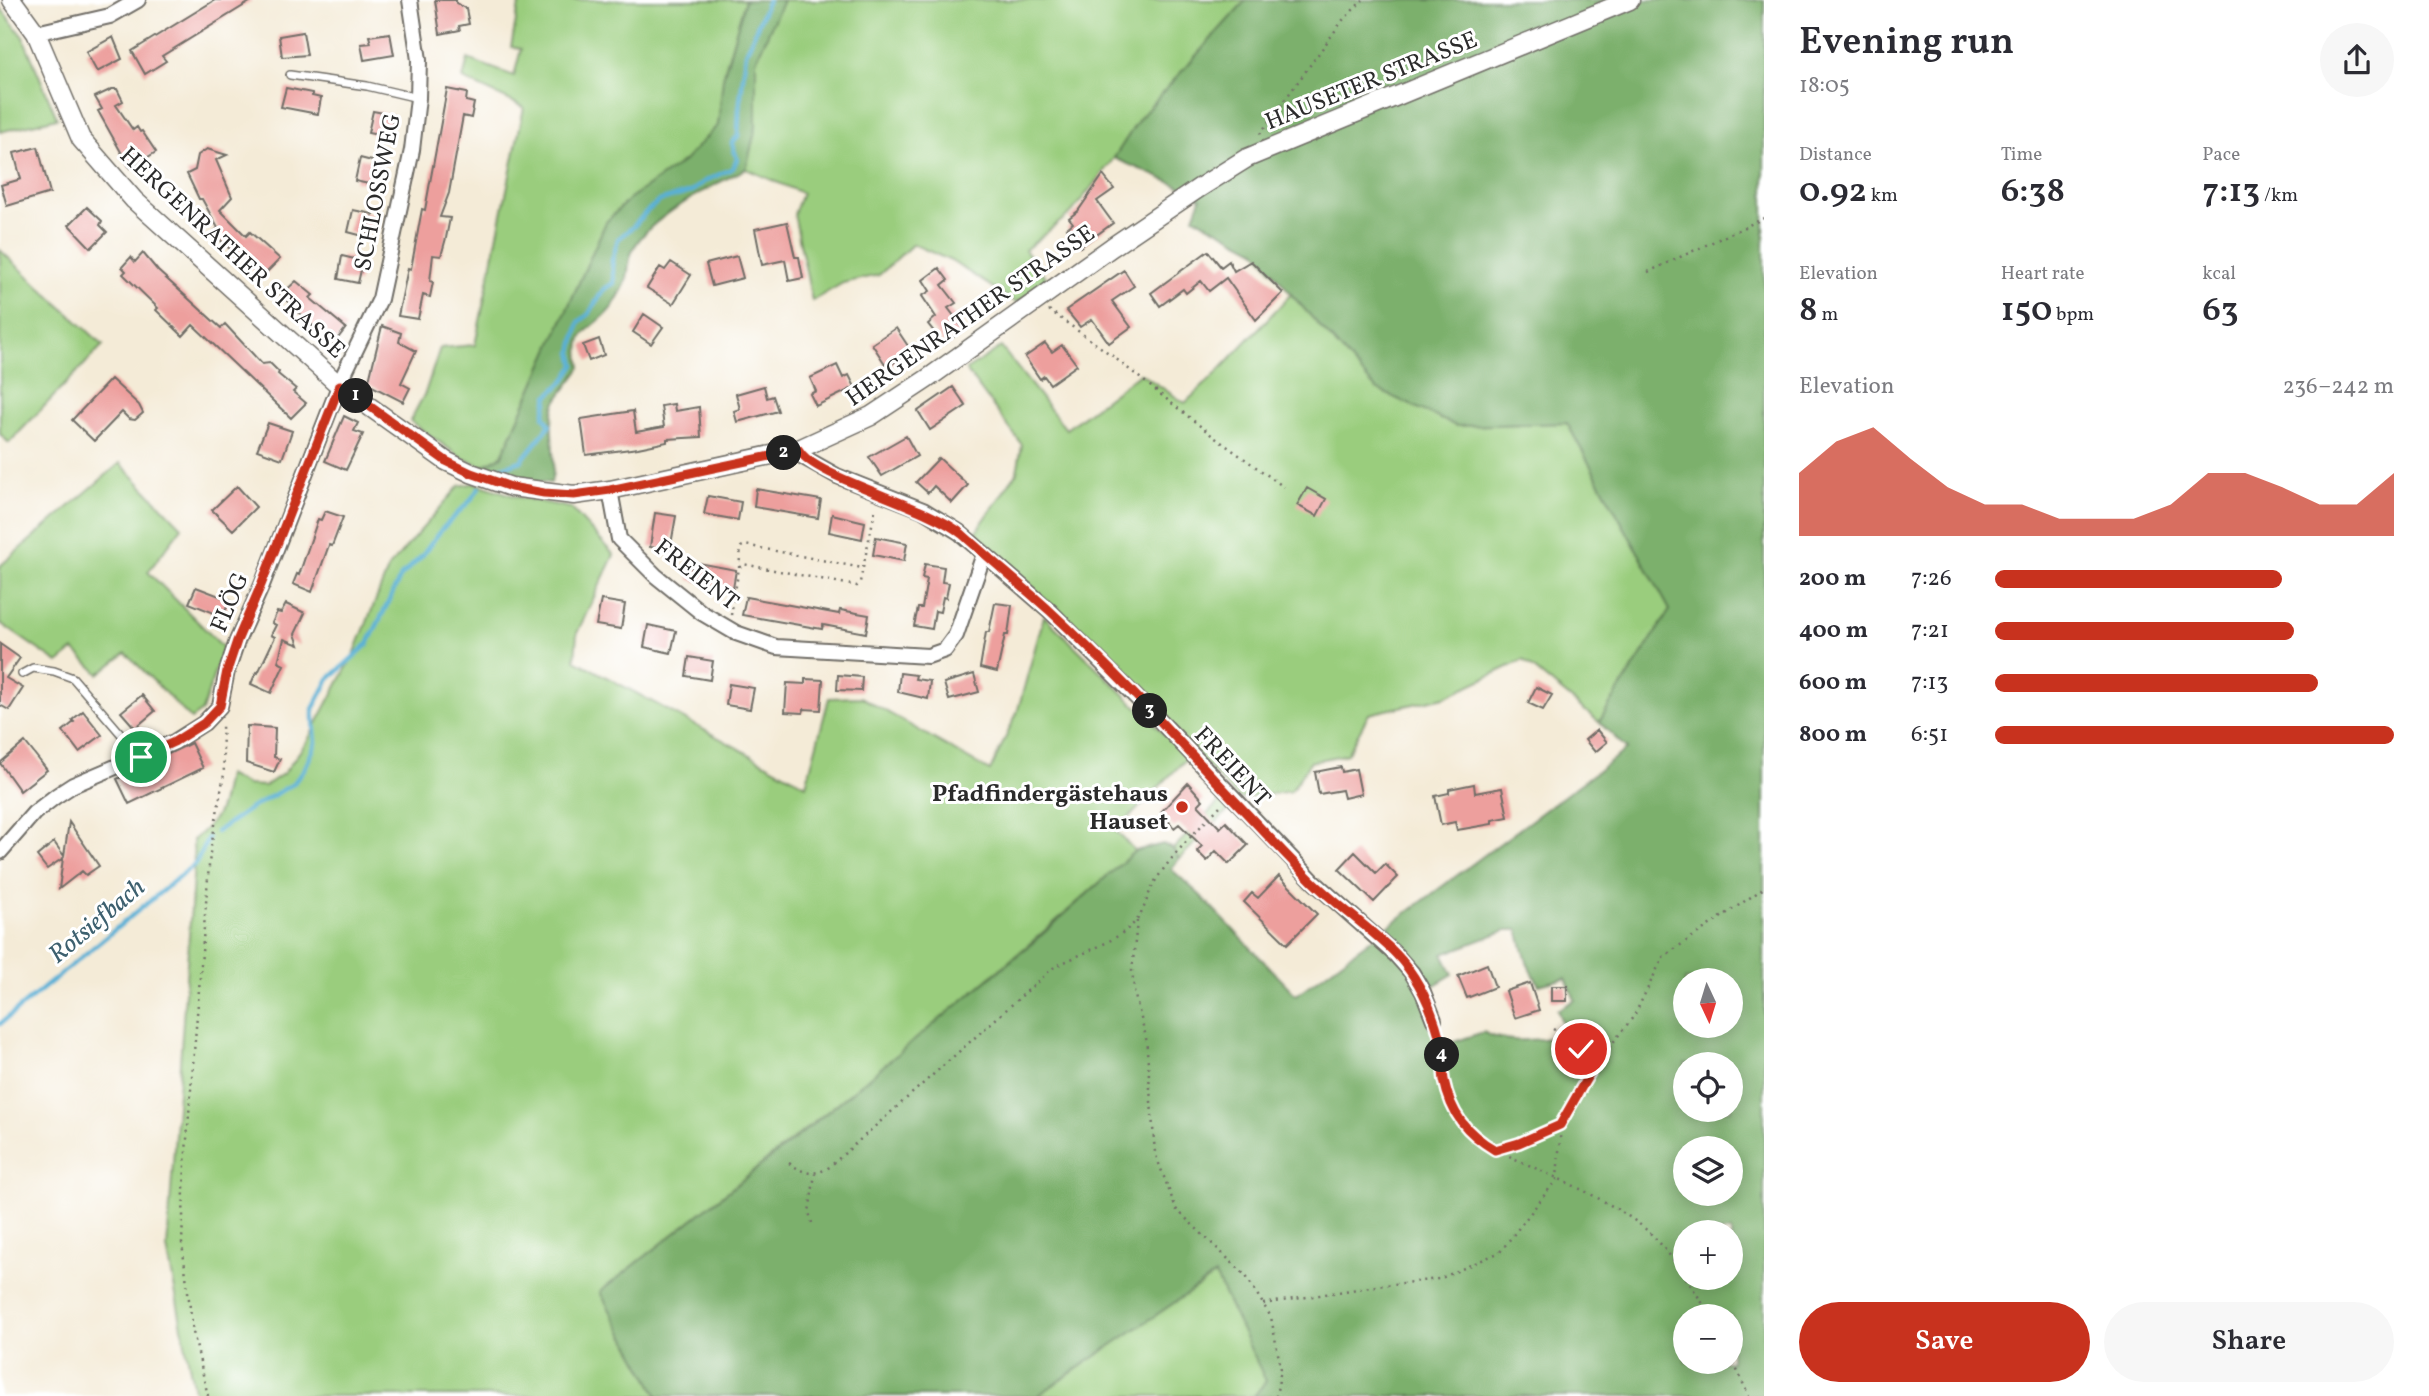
<!DOCTYPE html>
<html lang="en">
<head>
<meta charset="utf-8">
<style>
	body { margin:0; font-family:Vollkorn,serif; background:#f7f7f7; color:#2b2b33; height:100vh; display:flex; flex-direction:column; font-size:26px; white-space:nowrap }
	* { box-sizing:border-box; margin:0 }
	p { font-size:23px; color:#7c7c81 }
	.icon { flex:none; width:38px; height:38px; fill:none; stroke:currentColor; stroke-width:2; stroke-linecap:round; stroke-linejoin:round }
	.map { position:relative; flex:1; overflow:hidden }
	.panel { display:flex; flex-direction:column; background:#fff; width:665px }
	.panel>* { flex:none }
	.needle { width:46px; rotate:176deg }
	.fabs { position:absolute; left:1673px; top:968px; display:grid; gap:14px }
	.fabs a { display:grid; place-items:center; width:70px; height:70px; border-radius:50%; background:#fff; box-shadow:0 4px 18px #0003; font-size:35px }
	.pin { position:absolute; display:grid; place-items:center; width:60px; height:60px; color:#fff; margin:-30px; border:4px solid #fff; border-radius:50%; box-shadow:0 2px 7px #0007 }
	.km { position:absolute; width:35px; height:35px; margin:-18px; border-radius:50%; background:#222; color:#fff; font-size:19px; line-height:35px; text-align:center }
	.round { display:grid; place-items:center; flex:none; width:74px; height:74px; border-radius:37px; background:#f7f7f7 }
	.summary { display:flex; align-items:center; justify-content:space-between; height:119px; padding:0 35px }
	h1 { font-size:38px; font-weight:600; line-height:52px }
	.stats { display:grid; grid-template-columns:repeat(3,1fr); gap:10px; height:119px; padding:7px 35px }
	.stats div { display:grid; align-content:center }
	.stats b { font-size:35px; font-weight:600 }
	.stats small { font-size:19px; font-weight:400 }
	.stats p { font-size:19px }
	.chart { height:196px; padding:14px 35px }
	.chart p { display:flex; justify-content:space-between }
	.chart svg { width:100%; height:126px; margin-top:7px; fill:#c8321e; opacity:.7 }
	.primary-button { display:flex; gap:14px; margin-top:auto; padding:14px 35px }
	.primary-button a { flex:1; height:80px; border-radius:42px; background:#c8321e; color:#fff; font-size:28px; font-weight:600; line-height:80px; text-align:center }
	.primary-button a+a { background:#f7f7f7; color:#2b2b33 }
	ul { padding:0 35px; list-style:none; font-size:23px }
	li { display:grid; grid-template-columns:112px 84px 1fr; align-items:center; height:52px }
	li i { height:18px; border-radius:9px; background:#c8321e }
	main { display:flex; flex:1; min-height:0 }
	.map>svg:first-child { display:block }
	.green { fill:#9acd7d; stroke:#627c54; stroke-width:2 }
	.forest { fill:#7bb06c; stroke:#536e4c; stroke-width:2; fill-rule:evenodd }
	.lines { fill:none; stroke-linecap:round; stroke-linejoin:round }
	.stream { stroke:#59b0d6; stroke-width:4.5 }
	.building { fill:#ed9f9d }
	.service-casing { stroke:#716e67; stroke-width:10 }
	.minor-casing { stroke:#716e67; stroke-width:18 }
	.tertiary-casing { stroke:#716e67; stroke-width:21 }
	.path { stroke:#716e67; stroke-width:2.5; stroke-dasharray:2 5; stroke-linecap:butt }
	.service { stroke:#fff; stroke-width:7 }
	.minor { stroke:#fff; stroke-width:14 }
	.tertiary { stroke:#fff; stroke-width:18 }
	.route-casing { stroke:#fff; stroke-width:14 }
	.route { stroke:#c8321e; stroke-width:9 }
	.poi-dot { fill:#c8321e; stroke:#fff; stroke-width:2.5 }
	.labels { text-anchor:middle; stroke-width:6; stroke-linejoin:round; paint-order:stroke }
	.street-label { font-size:24px; fill:#2b2b2b; stroke:#fff }
	.poi-label { font-size:24px; font-weight:bold; fill:#2b2b2b; stroke:#fff; text-anchor:end }
	.water-label { font-size:26px; font-style:italic; fill:#3d606f; stroke:#fff }
</style>
</head>
<body>
<main>
<div class="map">
<svg width="1764" height="1396" viewBox="0 0 1764 1396">
	<rect width="100%" height="100%" fill="#fff"/>
	<filter id="ink" filterUnits="userSpaceOnUse"><feTurbulence type="fractalNoise" baseFrequency=".0143" numOctaves="2"/><feDisplacementMap in="SourceGraphic" scale="14" xChannelSelector="R" yChannelSelector="G"/><feConvolveMatrix kernelMatrix="1 2 1 2 8 2 1 2 1" color-interpolation-filters="sRGB"/></filter>
	<filter id="wash" filterUnits="userSpaceOnUse"><feTurbulence type="fractalNoise" baseFrequency=".00686" numOctaves="4" result="noise"/><feDisplacementMap in="SourceGraphic" scale="28" xChannelSelector="R" yChannelSelector="G"/><feGaussianBlur stdDeviation="1.57" result="paint"/><feColorMatrix in="noise" values="0 0 0 0 0 0 0 0 0 0 0 0 0 0 0 0 0 1.4 0 .05"/><feComposite in="paint" operator="in"/></filter>
	<g filter="url(#wash)">
		<rect width="100%" height="100%" fill="#f4ebd7"/>
		<!-- green -->
		<path class="green" d="M520 0H745L725 69 718 125 684 161 629 199 606 222 502 456 483 466 462 458 410 421 425 393 440 348 475 345 524 107 463 79 468 59 514 76 521 49 511 47Z
			M783 0H1246L1139 119 1114 158 1072 212 1025 250 1048 280 1017 303 951 261 913 244 879 275 843 283 812 301 794 214 802 193 746 169 756 127V60Z
			M0 7 23 37 57 118 0 132Z
			M0 250 103 345 9 443 0 434Z
			M1291 294 1376 389 1456 426 1567 423 1670 610 1599 722 1523 660 1445 697 1369 714 1347 754 1310 762 1291 791 1239 799 1047 601 976 532 1017 472 1022 445 966 370 1001 347 1066 429 1140 373 1185 403 1213 377Z
			M120 463 182 527 148 572 223 647 202 711 191 719 126 653 99 674 74 650 58 663 0 623V566Z
			M475 483 518 497 571 508 614 555 577 633 575 660 806 785 829 698 861 697 990 771 1017 713 1044 616 1188 757 1116 831 1135 851C963 1006 782 1149 600 1292L658 1396H195L167 1248 194 864 193 840C222 815 220 812 227 775L247 785 265 786 284 773 308 740 355 652 389 567 459 486Z
			M1220 801 1229 810 1179 859 1173 849Z
			M1215 1275 1267 1381 1254 1396H1037Z"/>
		<!-- forest -->
		<path class="forest" d="M745 0H783L756 60V127L746 169C715 184 647 218 633 250 628 259 629 272 626 282 623 289 617 299 613 306 593 333 573 325 581 367 576 376 557 398 555 404 547 430 558 457 551 483L518 480 483 466 502 456 606 222 629 199 684 161 718 125 723 78Z
			M1246 0H1764V1396H1254L1266 1381 1215 1275 1037 1396H658L600 1292 796 1138 1036 940 1135 851 1163 844 1173 849 1179 859 1171 869 1200 895 1296 995 1627 749 1599 722 1670 610 1567 423 1456 426 1376 389 1291 294 1256 250 1194 217 1201 198 1177 185 1114 158 1139 119ZM1507 930H1518L1527 962 1539 985 1566 978 1575 1000 1557 1010 1563 1024 1552 1038C1528 1040 1505 1044 1483 1032L1442 1046 1423 992 1453 974 1443 954ZM1685 980H1731V1026H1685ZM1685 1064H1731V1110H1685ZM1685 1148H1731V1194H1685ZM1685 1232H1731V1278H1685ZM1685 1316H1731V1362H1685Z"/>
		<g class="lines">
			<!-- stream -->
			<path class="stream" d="M491 471 521 461 550 425 544 416 548 396 565 380 575 365 572 352 579 322 589 314 603 290 614 283 612 260 618 239 634 226 646 212 659 201 691 192 705 181 733 168 737 159 732 143 738 136 739 110 746 53 768 0
				M216 832 251 808 293 784 305 768 316 743 313 709 329 679 368 644 401 576 422 556 441 530 470 501 479 488
				M0 1024 196 863 208 838"/>
		</g>
		<g id="blocks">
			<!-- building -->
			<path class="building" d="M215 0H253L162 56 166 61 145 74 132 51Z
				M435 0H456V3L466 9 469 24 459 26 460 30 440 34Z
				M303 32 307 55 282 57 279 36Z
				M390 33 394 55 364 60 361 44 371 43 369 36Z
				M113 37 122 59 97 72 86 52Z
				M286 88 312 93V96L321 98 318 114 281 107Z
				M112 89H117L123 101 116 105 133 130 137 127 140 132 142 131 156 152 130 168 98 111 102 109 95 97Z
				M447 89 467 93 466 101 474 103 471 118 463 116 449 193 440 217 450 218 446 238 441 256 433 255 430 281 433 282 430 297 423 295 418 319 398 316 408 268 411 269 422 209 425 210Z
				M373 111 394 115 389 137 368 133Z
				M38 147 50 193 7 206 1 185 21 179 14 153Z
				M207 149 227 155 216 160 232 197 220 210 246 236 250 232 280 259 262 277 249 266 253 262 234 245 230 249 213 233 218 228 202 199H199L187 174 195 170 198 155Z
				M360 158 384 164 378 186 355 181Z
				M1103 175 1114 189 1097 201 1113 223 1080 247 1067 228 1073 223 1069 218 1078 211Z
				M87 207 102 221 100 225 107 232 91 248 69 225Z
				M353 210 373 214 367 237 348 232Z
				M787 222 795 257H799L803 278 789 281 785 260 762 265 755 229Z
				M1208 251 1221 267 1229 261 1234 271 1251 261 1283 293 1256 320 1226 278 1209 291 1201 281 1186 293 1183 289 1160 306 1151 293Z
				M143 253 158 271 221 328 225 324 262 364 270 363 279 372 278 374 296 389 293 392 306 403 291 418 193 325 183 336 156 310 158 308 123 274 126 271 122 267 131 257 135 262Z
				M342 256 363 261 358 283 338 279Z
				M737 256 743 278 712 286 706 264Z
				M671 262 691 275 673 304 647 288 660 267 665 270Z
				M939 268 948 280 942 285 956 303 948 308 964 329 944 344 928 324 936 317 922 296 930 291 923 280Z
				M1124 270 1134 286 1112 301 1131 327 1109 343 1092 319 1080 327 1066 310Z
				M296 281 313 295 310 298 346 328 331 347 310 329 313 326 281 295Z
				M644 314 663 327 651 344 633 332Z
				M382 326 401 333 399 342 416 351 401 383 410 388 403 402 368 384Z
				M896 328 910 349 906 351 908 354 887 367 872 344Z
				M599 339 604 355 589 361 583 345Z
				M1045 343 1052 352 1062 345 1077 365 1050 384 1044 376 1040 379 1025 357Z
				M837 365 843 378 849 375 855 387 816 406 810 394 816 391 810 378Z
				M111 379 139 405 143 413 135 420 129 419 122 412 94 441 72 420Z
				M764 386 767 398 773 396 778 411 737 422 734 411 740 409 736 394Z
				M953 387 966 406 930 430 918 411Z
				M674 404 675 411 699 407 701 437 667 439V442L638 448 586 455 581 419 633 411 636 432 664 427 661 406Z
				M344 416 358 423 354 431 363 434 346 470 325 461Z
				M268 423 292 431 282 459 257 450Z
				M906 436 917 456 882 476 869 457Z
				M939 458 968 485 952 503 934 486 928 493 916 482Z
				M237 486 256 507 233 530 212 510Z
				M1307 488 1326 499 1317 516 1297 505Z
				M756 489 821 500 818 518 754 507Z
				M708 496 741 502 738 520 704 514Z
				M325 511 343 517 332 546 329 545 312 592 293 584 297 574 299 575 318 519 321 520Z
				M655 513 676 516 670 550 650 547Z
				M832 514 865 522 862 539 829 532Z
				M876 537 907 543 904 561 873 555Z
				M693 562 736 570 733 588 689 580Z
				M925 564 944 567 942 582 949 583 946 598 943 597 940 612 935 611 932 629 914 626 918 608H922L927 579 922 578Z
				M196 587 230 600 221 621 212 612 189 603Z
				M746 597 839 614 840 610 869 615 866 633 823 625 822 629 742 615Z
				M601 600 625 604 621 629 596 625Z
				M995 603 1012 605 1008 635H1005L997 672 980 668 986 632H989Z
				M286 604 305 613 295 634 299 645 284 639 278 662 284 665 271 693 251 684 256 672 258 673 275 637 271 635 276 625 272 623 277 612 281 613Z
				M648 625 676 631 671 653 644 647Z
				M0 644 20 658 6 678 23 688 9 710 0 705Z
				M689 657 713 661 710 680 686 676Z
				M900 673 916 675 915 679 930 681 928 699 898 692Z
				M974 674 979 692 949 700 944 683Z
				M838 675 862 677 861 691 837 690Z
				M805 679 823 680 821 710 804 709 803 713 785 712 787 683 805 684Z
				M729 684 754 688 750 709 726 705Z
				M1536 687 1552 695 1543 710 1528 703Z
				M142 695 155 711 135 728 121 712Z
				M83 711 102 735 79 752 63 731 74 722 72 720Z
				M247 726 275 728 274 757 280 759 274 772 246 763Z
				M1597 730 1607 742 1595 752 1585 740Z
				M25 742 47 770 20 791 0 763Z
				M191 743 203 768 129 804 117 779 130 773 133 779 157 768 154 761Z
				M1341 767 1342 772 1356 769 1361 794 1344 798 1342 790 1319 794 1315 772Z
				M1188 783 1203 800 1198 805 1220 828 1226 822 1248 845 1229 864 1216 851 1207 861 1197 851 1202 846 1179 824 1174 828 1161 812Z
				M1474 784 1475 793 1502 788 1508 817 1492 820V824L1457 830 1455 822 1441 825 1435 796 1449 793V789Z
				M69 822 99 866 86 875 82 871 59 889 63 858 47 869 37 856 54 842 64 856Z
				M1355 852 1376 873 1385 864 1398 877 1374 902 1339 869Z
				M1279 876 1317 914 1287 944 1244 902 1252 893 1258 898Z
				M1487 964 1495 987 1467 998 1458 976Z
				M1530 983 1539 1010 1515 1018 1506 991Z
				M1551 986H1567V1001H1551Z"/>
		</g>
	</g>
	<g filter="url(#ink)">
		<use href="#blocks" fill-opacity="0" stroke="#716e67" stroke-width="2"/>
		<g class="lines">
			<!-- service casing -->
			<g class="service-casing">
				<path id="service" d="M290 75 367 86 418 98
					M22 674 33 668 54 671 73 678 140 756"/>
			</g>
			<!-- minor casing -->
			<g class="minor-casing">
				<path id="minor" d="M36 33 110 16 138 0
					M799 449 803 457 837 476 923 510 959 532 1050 611 1165 726 1314 882 1396 955 1412 973 1423 992 1434 1020
					M610 490 619 539 656 576 702 613 736 633 776 647 928 656 945 650 956 635 984 554
					M0 852 34 813 56 796 73 785 174 742 204 723 220 706 227 671 237 641 262 585 343 376 380 299 412 150 418 98 419 60 410 0"/>
			</g>
			<!-- tertiary casing -->
			<g class="tertiary-casing">
				<path id="tertiary" d="M12 0 36 33 81 139 134 200 339 385 446 461 471 473 511 487 574 495 610 490 799 449 871 416 927 379 1112 247 1199 188 1247 158 1630 0"/>
			</g>
			<!-- path -->
			<path class="path" d="M1260 134 1343 20 1363 0
				M1648 272 1764 218
				M1049 310 1110 354 1214 437 1284 487
				M739 568 741 547 745 545 862 568
				M731 615 739 568 743 564 857 586 860 582 876 506
				M1137 921 1132 971 1135 996 1146 1037 1155 1153 1176 1209 1246 1276 1271 1317 1281 1369 1276 1396
				M1553 1029C1571 1039 1581 1050 1592 1068
				M1438 1032C1442 1047 1442 1062 1444 1077 1447 1101 1459 1120 1474 1138 1529 1169 1593 1188 1643 1227 1660 1240 1672 1259 1685 1276
				M1495 1150 1519 1143 1561 1125
				M789 1163C804 1173 810 1176 827 1169L1053 968C1078 954 1115 943 1134 923 1145 913 1147 893 1156 880 1174 852 1198 830 1220 806
				M812 1223 809 1212 815 1174
				M1686 1278 1711 1316
				M1263 1304 1376 1286 1439 1279 1500 1252 1557 1179 1561 1125 1592 1069 1634 1016 1663 957 1764 888
				M1731 1357 1749 1396
				M208 1396 193 1332 182 1243 185 1164 210 853 224 774 222 725"/>
			<!-- service -->
			<use href="#service" class="service"/>
			<!-- minor -->
			<use href="#minor" class="minor"/>
			<!-- tertiary -->
			<use href="#tertiary" class="tertiary"/>
		</g>
	</g>
	<g class="lines" filter="url(#ink)">
		<!-- route casing -->
		<g class="route-casing">
			<path id="route" d="M141 757 174 742 204 723 220 706 227 671 237 641 261 585 340 385 446 461 471 473 511 487 544 493 574 495 610 490 799 450C813 477 929 506 962 534 991 560 1021 585 1050 611 1142 696 1223 792 1312 881 1339 907 1370 928 1396 954 1419 978 1433 1011 1441 1043 1444 1055 1442 1068 1444 1080 1451 1114 1466 1133 1495 1150L1519 1143 1560 1125 1592 1069 1581 1049"/>
		</g>
		<!-- route -->
		<use href="#route" class="route"/>
	</g>
	<!-- markers -->
	<circle class="poi-dot" cx="1182" cy="807" r="7"/>
	<g class="labels">
		<!-- street labels -->
		<g class="street-label">
			<text transform="translate(1371 80) rotate(-22)" y="8">HAUSETER STRASSE</text>
			<text transform="translate(377 192) rotate(-79)" y="8">SCHLOSSWEG</text>
			<text transform="translate(233 252) rotate(43)" y="8">HERGENRATHER STRASSE</text>
			<text transform="translate(970 315) rotate(-35)" y="8">HERGENRATHER STRASSE</text>
			<text transform="translate(697 574) rotate(38)" y="8">FREIENT</text>
			<text transform="translate(229 602) rotate(-67)" y="8">FLÖG</text>
			<text transform="translate(1233 766) rotate(47)" y="8">FREIENT</text>
		</g>
		<!-- poi labels -->
		<g class="poi-label">
			<text x="1168" y="801">Pfadfindergästehaus<tspan x="1168" dy="28">Hauset</tspan></text>
		</g>
		<!-- water labels -->
		<g class="water-label">
			<text transform="translate(96 920) rotate(-40)" y="9">Rotsiefbach</text>
		</g>
	</g>
</svg>
<div class="fabs">
<a><svg class="needle" viewBox="-14 -14 28 28"><path d="M0-13l5 13h-10z" fill="#e53935"/><path d="M0 13l5-13h-10z" fill="#7c7c81"/></svg></a>
<a><svg class="icon" aria-label="locate" viewBox="0 0 24 24"><circle cx="12" cy="12" r="6"/><path d="M12 2v4M12 18v4M2 12h4M18 12h4"/></svg></a>
<a><svg class="icon" aria-label="layers" viewBox="0 0 24 24"><path d="M12 4l9 5-9 5-9-5zM3 14l9 5 9-5"/></svg></a>
<a>+</a>
<a>−</a>
</div>
<div class="pin" style="left:141px;top:757px;background:#1e9e55"><svg class="icon" aria-label="arrive" viewBox="0 0 24 24"><path d="M6 21V4h12l-3 4 3 4H6"/></svg></div>
<div class="pin" style="left:1581px;top:1049px;background:#d93025"><svg class="icon" aria-label="check" viewBox="0 0 24 24"><path d="M5 12l5 5 9-10"/></svg></div>
<b class="km" style="left:356px;top:396px">1</b>
<b class="km" style="left:784px;top:453px">2</b>
<b class="km" style="left:1150px;top:711px">3</b>
<b class="km" style="left:1442px;top:1055px">4</b>
</div>
<section class="panel">
<div class="summary"><div><h1>Evening run</h1><p>18:05</p></div><a class="round"><svg class="icon" aria-label="share" viewBox="0 0 24 24"><path d="M12 15V3M7 8l5-5 5 5M5 13v7h14v-7"/></svg></a></div>
<div class="stats">
<div><p>Distance</p><b>0.92<small> km</small></b></div>
<div><p>Time</p><b>6:38</b></div>
<div><p>Pace</p><b>7:13<small> /km</small></b></div>
</div>
<div class="stats">
<div><p>Elevation</p><b>8<small> m</small></b></div>
<div><p>Heart rate</p><b>150<small> bpm</small></b></div>
<div><p>kcal</p><b>63</b></div>
</div>
<div class="chart"><p><span>Elevation</span>236–242 m</p>
<svg viewBox="0 0 160 44" preserveAspectRatio="none"><path d="M0 44V22L10 11L20 6L30 17L40 27L50 33L60 33L70 38L80 38L90 38L100 33L110 22L120 22L130 27L140 33L150 33L160 22V44z"/></svg>
</div>
<ul>
<li><b>200 m</b>7:26<i style="width:72%"></i></li>
<li><b>400 m</b>7:21<i style="width:75%"></i></li>
<li><b>600 m</b>7:13<i style="width:81%"></i></li>
<li><b>800 m</b>6:51<i style="width:100%"></i></li>
</ul>
<div class="primary-button"><a>Save</a><a>Share</a></div>
</section>
</main>
</body>
</html>
